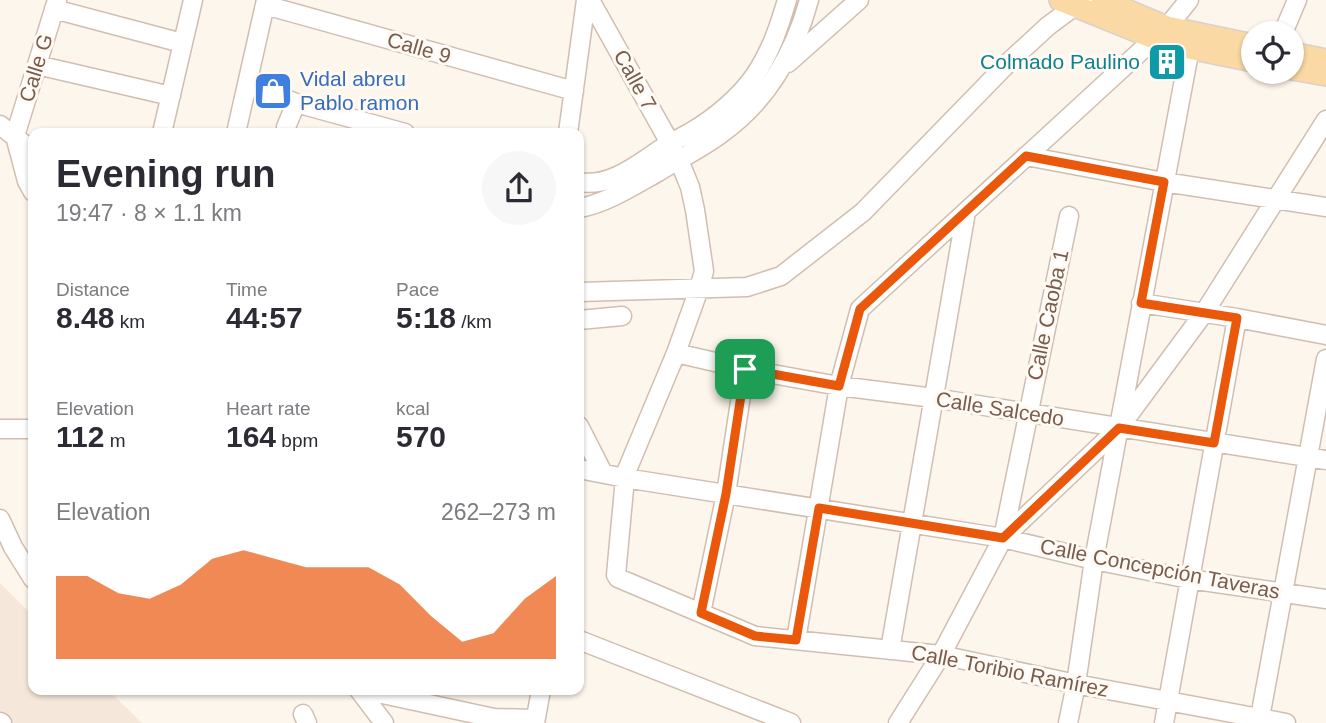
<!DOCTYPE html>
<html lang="en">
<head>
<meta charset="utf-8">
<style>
	body { margin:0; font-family:Arial,sans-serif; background:#f7f7f7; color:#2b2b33; height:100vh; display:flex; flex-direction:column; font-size:26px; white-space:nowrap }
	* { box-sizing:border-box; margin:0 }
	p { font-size:23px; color:#7c7c81 }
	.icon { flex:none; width:38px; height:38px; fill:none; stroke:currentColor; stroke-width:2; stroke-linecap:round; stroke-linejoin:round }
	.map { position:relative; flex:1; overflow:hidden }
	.drawer { position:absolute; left:28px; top:128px; width:556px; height:567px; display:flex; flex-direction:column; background:#fff; border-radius:14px; box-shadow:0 2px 5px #0004 }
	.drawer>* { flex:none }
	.buttons { position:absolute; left:1241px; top:21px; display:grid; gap:14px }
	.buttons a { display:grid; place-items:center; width:63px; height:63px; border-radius:50%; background:#fff; box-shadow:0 2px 5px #0004; font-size:35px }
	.pin { position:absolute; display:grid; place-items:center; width:60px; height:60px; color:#fff; margin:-30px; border-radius:14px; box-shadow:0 4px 10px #0006 }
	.round { display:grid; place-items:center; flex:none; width:74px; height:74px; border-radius:37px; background:#f7f7f7 }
	.head { display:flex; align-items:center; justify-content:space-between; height:119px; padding:0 28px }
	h1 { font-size:38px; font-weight:700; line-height:52px }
	.stats { display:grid; grid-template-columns:repeat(3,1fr); gap:10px; height:119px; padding:7px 28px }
	.stats div { display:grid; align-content:center }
	.stats b { font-size:30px; font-weight:700 }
	.stats small { font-size:19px; font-weight:400 }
	.stats p { font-size:19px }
	.chart { height:196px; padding:14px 28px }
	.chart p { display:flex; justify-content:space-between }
	.chart svg { width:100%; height:126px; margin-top:7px; fill:#ea580c; opacity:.7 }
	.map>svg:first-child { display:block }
	.residential { fill:#f5e8da }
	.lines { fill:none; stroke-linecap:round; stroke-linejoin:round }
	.minor-casing { stroke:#d1beb0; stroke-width:21 }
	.major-casing { stroke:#dad1cd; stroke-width:24 }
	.minor { stroke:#fff; stroke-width:18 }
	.major { stroke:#fbd9a5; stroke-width:21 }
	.route-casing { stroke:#fff; stroke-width:14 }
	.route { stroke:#ea580c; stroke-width:9 }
	.labels { text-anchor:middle; stroke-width:6; stroke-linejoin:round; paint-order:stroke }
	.street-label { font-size:21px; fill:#7a5c4d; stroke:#fffaf3 }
	.culture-label { font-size:21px; fill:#0d838f; stroke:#fffaf3; text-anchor:end }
	.shop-label { font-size:21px; fill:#366cbe; stroke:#fffaf3; text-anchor:start }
</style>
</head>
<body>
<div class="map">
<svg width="1326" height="723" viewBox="0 0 1326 723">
	<rect width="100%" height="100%" fill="#fdf6ec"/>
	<!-- residential -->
	<path class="residential" d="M0 583 33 616V690H108L142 723H0Z"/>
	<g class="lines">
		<!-- minor casing -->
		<g class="minor-casing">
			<path id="minor" d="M590 0 670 143 683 170 690 187 695 210 704 271 699 289 676 353 627 470 625 478 616 575 618 578 755 636 941 655 1076 684 1286 723
				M265 5 574 91
				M54 9 182 43
				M1283 33 1297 0
				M788 63 859 0
				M37 65 171 96
				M247 84 296 103 405 133
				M0 125 30 149 33 150
				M162 133 193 0
				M236 133 266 0
				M288 133 286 127 296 103
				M568 133 586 0
				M15 136 57 0
				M15 136 27 181 33 192
				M1026 156 1164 182 1326 207
				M579 182C612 188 641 161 667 145 675 140 683 137 691 132 715 118 740 97 755 75 771 51 779 27 787 0
				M579 208C605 204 635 185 658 172 679 159 702 148 722 133 767 101 795 52 809 0
				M579 292 747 287 781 276 863 212 1011 60 1048 26 1083 0
				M1141 303 1237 318 1326 335
				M579 320 622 316
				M676 353 745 369 839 386 934 398 1326 460
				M579 426 603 473
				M0 429H33
				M579 469 625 478 1003 538 1094 560 1189 579 1326 599
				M0 519 13 547 33 579
				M1003 538 1069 216
				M701 613 726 494 745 369
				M579 640 791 723
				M796 640 839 386 860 309 1167 27 1189 0
				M890 650 966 212
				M359 690 384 723
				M364 690 494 718 535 719
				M303 714 307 723
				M0 722 2 723
				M535 723 541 690
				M898 723 941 655 1003 538 1119 428 1204 313 1326 120
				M1068 723 1076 684 1094 560 1192 37
				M1164 723 1237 318
				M1259 723 1326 359"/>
		</g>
		<!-- major casing -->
		<g class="major-casing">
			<path id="major" d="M1060 0 1154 38 1189 48 1253 61
				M1102 0 1167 27 1253 45
				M1292 53 1326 60
				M1292 69 1326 75"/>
		</g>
		<!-- minor -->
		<use href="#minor" class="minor"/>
		<!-- major -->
		<use href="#major" class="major"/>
	</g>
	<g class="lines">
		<!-- route casing -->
		<g class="route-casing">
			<path id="route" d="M1026 156 1164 182 1141 303 1237 318 1214 443 1119 428 1003 538 819 508 796 640 755 636 701 613 726 494 745 369 839 386 860 309Z"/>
		</g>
		<!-- route -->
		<use href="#route" class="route"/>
	</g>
	<!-- icons -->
	<defs>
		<g id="building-square" transform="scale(2.0125)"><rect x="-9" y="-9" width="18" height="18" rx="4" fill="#0f9aa8" stroke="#fffaf3"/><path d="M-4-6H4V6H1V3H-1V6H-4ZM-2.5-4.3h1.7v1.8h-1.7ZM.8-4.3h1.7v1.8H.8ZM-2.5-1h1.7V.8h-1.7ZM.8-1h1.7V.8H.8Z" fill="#fff"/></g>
		<g id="shop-square" transform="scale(2.0125)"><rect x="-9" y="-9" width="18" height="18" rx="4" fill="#3f7fe0" stroke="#fffaf3"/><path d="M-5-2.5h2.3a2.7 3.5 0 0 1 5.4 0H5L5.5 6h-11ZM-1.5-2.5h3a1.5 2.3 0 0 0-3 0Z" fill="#fff"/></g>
	</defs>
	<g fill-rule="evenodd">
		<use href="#building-square" x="1167" y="62"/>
		<use href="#shop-square" x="273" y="91"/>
	</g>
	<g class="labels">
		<!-- street labels -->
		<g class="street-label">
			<text transform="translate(419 48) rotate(16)" y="7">Calle 9</text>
			<text transform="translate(36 68) rotate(-73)" y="7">Calle G</text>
			<text transform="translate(635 80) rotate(61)" y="7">Calle 7</text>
			<text transform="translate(1048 315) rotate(-78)" y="7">Calle Caoba 1</text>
			<text transform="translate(1000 409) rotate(9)" y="7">Calle Salcedo</text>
			<text transform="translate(1160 569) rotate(11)" y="7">Calle Concepción Taveras</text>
			<text transform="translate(1010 671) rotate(11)" y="7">Calle Toribio Ramírez</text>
		</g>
		<!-- culture labels -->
		<g class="culture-label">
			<text x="1140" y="69">Colmado Paulino</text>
		</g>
		<!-- shop labels -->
		<g class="shop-label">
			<text x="300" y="86">Vidal abreu<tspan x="300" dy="24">Pablo ramon</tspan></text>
		</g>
	</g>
</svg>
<div class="buttons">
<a><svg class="icon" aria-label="locate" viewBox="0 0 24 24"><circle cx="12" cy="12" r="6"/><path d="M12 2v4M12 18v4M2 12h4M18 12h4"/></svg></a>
</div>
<div class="pin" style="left:745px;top:369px;background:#1e9e55"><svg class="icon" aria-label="arrive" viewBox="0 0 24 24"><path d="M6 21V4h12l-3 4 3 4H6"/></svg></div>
<section class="drawer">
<div class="head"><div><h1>Evening run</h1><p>19:47 · 8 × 1.1 km</p></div><a class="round"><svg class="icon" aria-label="share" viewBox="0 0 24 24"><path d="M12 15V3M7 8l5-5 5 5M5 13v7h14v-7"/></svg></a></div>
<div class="stats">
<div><p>Distance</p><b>8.48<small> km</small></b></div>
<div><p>Time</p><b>44:57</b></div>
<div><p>Pace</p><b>5:18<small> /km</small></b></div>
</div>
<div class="stats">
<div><p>Elevation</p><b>112<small> m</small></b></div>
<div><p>Heart rate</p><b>164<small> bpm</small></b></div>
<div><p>kcal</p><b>570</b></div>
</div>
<div class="chart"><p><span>Elevation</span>262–273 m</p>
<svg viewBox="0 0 160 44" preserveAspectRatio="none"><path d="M0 44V15L10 15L20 21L30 23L40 18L50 9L60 6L70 9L80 12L90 12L100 12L110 18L120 29L130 38L140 35L150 23L160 15V44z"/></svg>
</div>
</section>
</div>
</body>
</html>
